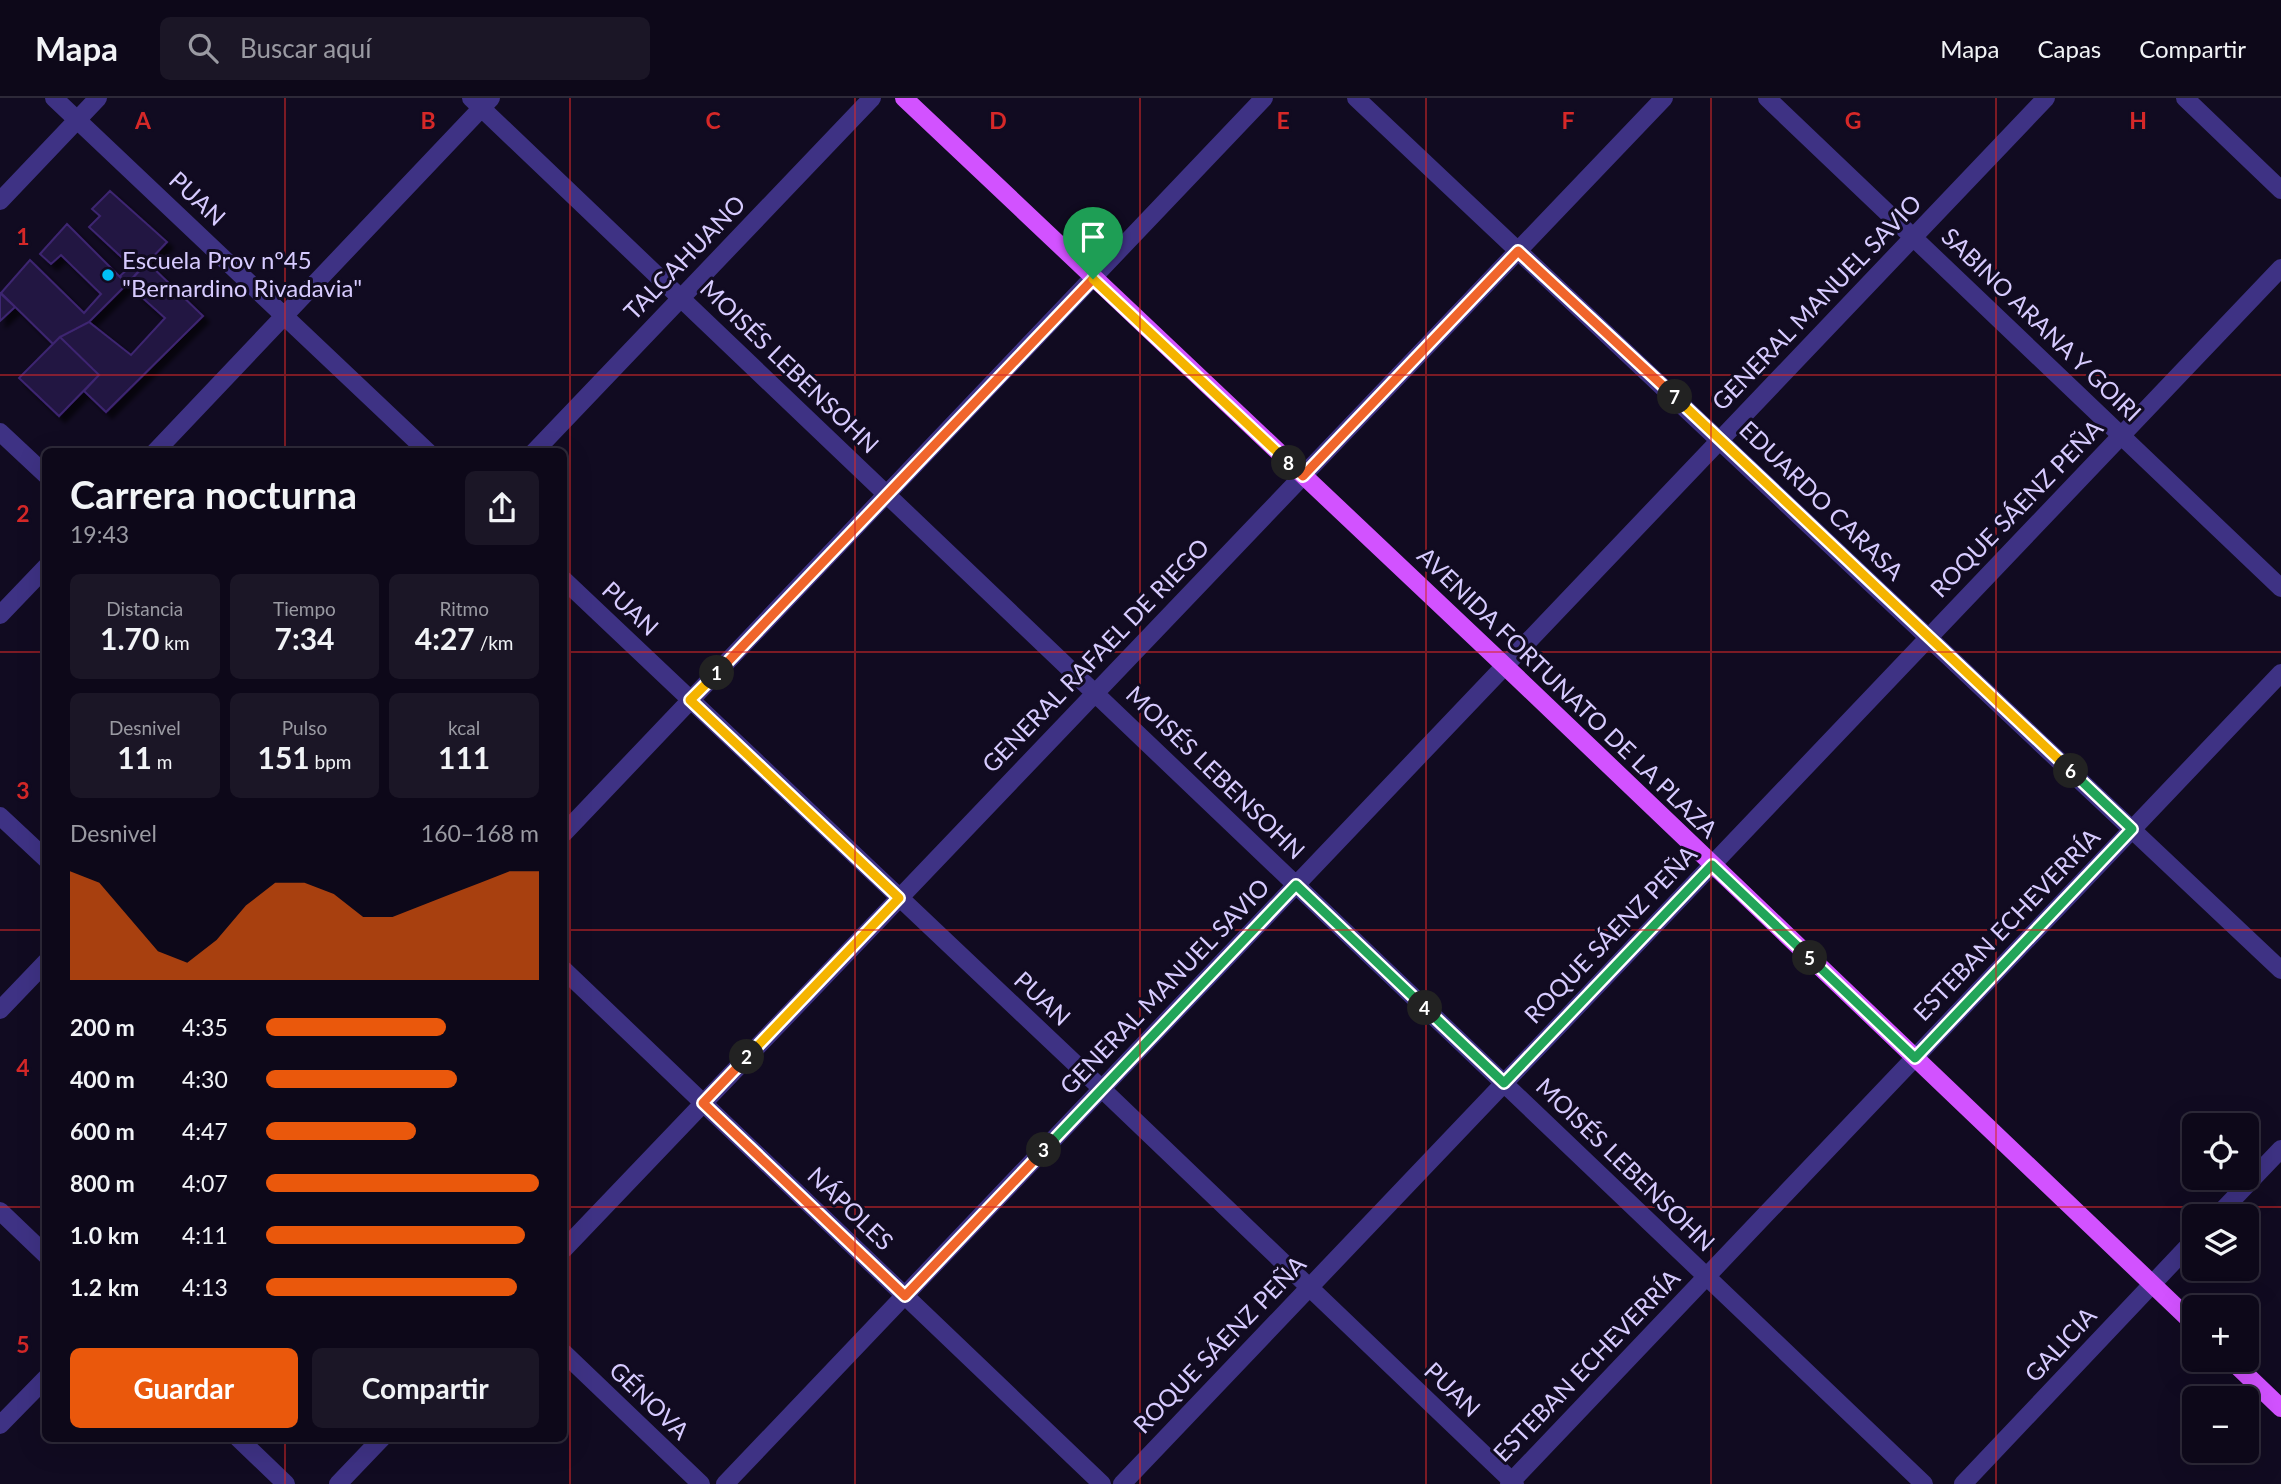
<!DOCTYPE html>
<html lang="es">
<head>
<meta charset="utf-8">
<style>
	body { margin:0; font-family:Lato,sans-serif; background:#1b1626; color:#f1f3f6; height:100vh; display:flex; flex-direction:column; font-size:26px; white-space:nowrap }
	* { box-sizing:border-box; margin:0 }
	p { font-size:23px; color:#9a9aa2 }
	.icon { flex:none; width:38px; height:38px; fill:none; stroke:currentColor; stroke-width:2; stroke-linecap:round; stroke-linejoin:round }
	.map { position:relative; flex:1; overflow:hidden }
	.details { position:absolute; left:42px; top:350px; width:525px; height:994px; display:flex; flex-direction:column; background:#0d0819; border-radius:10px; box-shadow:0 7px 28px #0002,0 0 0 2px #2d2938 }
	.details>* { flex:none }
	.buttons { position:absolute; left:2182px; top:1015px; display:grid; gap:14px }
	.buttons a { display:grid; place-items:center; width:77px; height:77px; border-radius:10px; background:#0d0819; box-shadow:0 7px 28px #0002,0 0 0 2px #2d2938; font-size:35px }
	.pin { position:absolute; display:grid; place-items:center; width:60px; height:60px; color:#fff; margin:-72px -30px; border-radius:50% 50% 50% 0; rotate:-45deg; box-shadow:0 0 7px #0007 }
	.pin .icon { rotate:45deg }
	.km { position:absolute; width:35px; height:35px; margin:-18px; border-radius:50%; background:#222; color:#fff; font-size:19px; line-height:35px; text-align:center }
	.round { display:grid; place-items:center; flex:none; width:74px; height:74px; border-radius:10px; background:#1b1626 }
	.summary { display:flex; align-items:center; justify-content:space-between; height:119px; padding:0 28px }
	h1 { font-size:38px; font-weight:700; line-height:52px }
	.metrics { display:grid; grid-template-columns:repeat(3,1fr); gap:10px; height:119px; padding:7px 28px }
	.metrics div { display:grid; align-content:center; border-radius:10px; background:#1b1626; text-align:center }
	.metrics b { font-size:30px; font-weight:700 }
	.metrics small { font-size:19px; font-weight:400 }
	.metrics p { font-size:19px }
	.chart { height:196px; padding:14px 28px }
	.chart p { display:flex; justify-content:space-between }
	.chart svg { width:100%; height:126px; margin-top:7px; fill:#ea580c; opacity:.7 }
	.primary-button { display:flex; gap:14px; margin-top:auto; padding:14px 28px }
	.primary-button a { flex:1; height:80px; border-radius:10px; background:#ea580c; color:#fff; font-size:28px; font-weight:700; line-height:80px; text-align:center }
	.primary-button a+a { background:#1b1626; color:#f1f3f6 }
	ul { padding:0 28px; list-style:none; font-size:23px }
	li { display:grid; grid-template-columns:112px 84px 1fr; align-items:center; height:52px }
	li i { height:18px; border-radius:9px; background:#ea580c }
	header { display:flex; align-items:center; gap:42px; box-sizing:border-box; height:98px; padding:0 35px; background:#0d0819; border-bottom:2px solid #2d2938 }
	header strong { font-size:33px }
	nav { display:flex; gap:38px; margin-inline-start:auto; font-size:24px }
	.search { width:490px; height:63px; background:#1b1626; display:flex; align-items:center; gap:18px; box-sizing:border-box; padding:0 24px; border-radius:10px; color:#9a9aa2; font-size:26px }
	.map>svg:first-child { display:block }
	.building { fill:#241543; stroke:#3d2571; stroke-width:2; filter:url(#shadow) }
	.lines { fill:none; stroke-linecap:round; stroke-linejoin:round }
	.minor { stroke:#3e3284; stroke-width:18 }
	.major { stroke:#d252ff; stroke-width:18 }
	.split-1-casing { stroke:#fff; stroke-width:14 }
	.split-2-casing { stroke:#fff; stroke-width:14 }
	.split-3-casing { stroke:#fff; stroke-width:14 }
	.split-4-casing { stroke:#fff; stroke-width:14 }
	.split-5-casing { stroke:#fff; stroke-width:14 }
	.split-6-casing { stroke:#fff; stroke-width:14 }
	.split-7-casing { stroke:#fff; stroke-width:14 }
	.split-8-casing { stroke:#fff; stroke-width:14 }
	.split-9-casing { stroke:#fff; stroke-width:14 }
	.split-1 { stroke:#f0652b; stroke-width:9 }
	.split-2 { stroke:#f5b400; stroke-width:9 }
	.split-3 { stroke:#f0652b; stroke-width:9 }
	.split-4 { stroke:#22a559; stroke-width:9 }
	.split-5 { stroke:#22a559; stroke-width:9 }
	.split-6 { stroke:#22a559; stroke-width:9 }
	.split-7 { stroke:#f5b400; stroke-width:9 }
	.split-8 { stroke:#f0652b; stroke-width:9 }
	.split-9 { stroke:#f5b400; stroke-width:9 }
	.grid { fill:none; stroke:#d62828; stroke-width:2; stroke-opacity:0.55 }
	.poi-dot { fill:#00c1f6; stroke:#110b21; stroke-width:2.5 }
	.labels { text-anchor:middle; stroke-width:6; stroke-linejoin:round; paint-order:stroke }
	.street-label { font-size:24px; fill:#d7cbff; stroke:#110b21 }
	.poi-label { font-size:24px; fill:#d7cbff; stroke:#110b21; text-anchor:start }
	.grid-label { font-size:23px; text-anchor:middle; font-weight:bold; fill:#d62828; stroke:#110b21; stroke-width:6; stroke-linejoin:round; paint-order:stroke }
</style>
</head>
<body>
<header>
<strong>Mapa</strong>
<div class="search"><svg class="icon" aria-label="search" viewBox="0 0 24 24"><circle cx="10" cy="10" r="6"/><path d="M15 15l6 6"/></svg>Buscar aquí</div>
<nav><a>Mapa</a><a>Capas</a><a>Compartir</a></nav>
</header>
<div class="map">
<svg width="2281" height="1386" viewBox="0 0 2281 1386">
	<defs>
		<filter id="shadow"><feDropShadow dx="6" dy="6" stdDeviation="2" flood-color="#0009"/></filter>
	</defs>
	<rect width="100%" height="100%" fill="#110b21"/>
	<!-- building -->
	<path class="building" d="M110 93 167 144 127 186 120 178 131 168 89 129 100 118 92 111Z
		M67 126 127 186 89 224 60 239 53 246 1 195 30 162 84 215 101 196 61 157 51 166 40 156Z
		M147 164 203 218 106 314 84 293 99 277 60 239 89 224 131 257 165 220 127 186Z
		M0 195 15 209 0 223Z
		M60 239 99 277 59 318 19 280Z"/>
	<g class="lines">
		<!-- minor -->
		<path class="minor" d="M54 0 428 354
			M471 0 1924 1386
			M1356 0 2281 872
			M1767 0 2281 490
			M2185 0 2281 92
			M0 103 98 0
			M0 334 46 377
			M155 354 491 0
			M534 354 872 0
			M564 482 1102 991 1515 1386
			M0 517 46 469
			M0 718 46 761
			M564 735 1264 0
			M564 872 1102 1386
			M0 912 46 864
			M0 1113 46 1157
			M2217 1118 2281 1051
			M564 1151 1664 0
			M564 1255 701 1386
			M0 1327 46 1280
			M238 1340 286 1386
			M338 1386 382 1340
			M725 1386 2046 0
			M1122 1386 2281 170
			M1509 1386 2281 575
			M1963 1386 2194 1142"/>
		<!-- major -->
		<path class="major" d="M904 0 1505 568 2194 1226
			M2231 1262 2281 1310"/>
	</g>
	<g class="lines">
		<!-- split-1 casing -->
		<g class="split-1-casing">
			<path id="split-1" d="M717 575 1093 181"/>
		</g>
		<!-- split-2 casing -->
		<g class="split-2-casing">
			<path id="split-2" d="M717 575 690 602 899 800 747 959"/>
		</g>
		<!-- split-3 casing -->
		<g class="split-3-casing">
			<path id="split-3" d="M747 959 703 1005 905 1198 1044 1052"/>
		</g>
		<!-- split-4 casing -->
		<g class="split-4-casing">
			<path id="split-4" d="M1044 1052 1296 787 1425 910"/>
		</g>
		<!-- split-5 casing -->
		<g class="split-5-casing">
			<path id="split-5" d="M1425 910 1504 985 1712 767 1810 860"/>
		</g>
		<!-- split-6 casing -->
		<g class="split-6-casing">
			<path id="split-6" d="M1810 860 1915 960 2132 731 2071 673"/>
		</g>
		<!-- split-7 casing -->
		<g class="split-7-casing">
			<path id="split-7" d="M1675 299 2071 673"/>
		</g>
		<!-- split-8 casing -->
		<g class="split-8-casing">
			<path id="split-8" d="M1289 365 1303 378 1518 153 1675 299"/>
		</g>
		<!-- split-9 casing -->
		<g class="split-9-casing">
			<path id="split-9" d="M1093 181 1289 365"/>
		</g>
		<!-- split-1 -->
		<use href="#split-1" class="split-1"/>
		<!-- split-2 -->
		<use href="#split-2" class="split-2"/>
		<!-- split-3 -->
		<use href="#split-3" class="split-3"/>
		<!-- split-4 -->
		<use href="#split-4" class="split-4"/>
		<!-- split-5 -->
		<use href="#split-5" class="split-5"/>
		<!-- split-6 -->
		<use href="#split-6" class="split-6"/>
		<!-- split-7 -->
		<use href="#split-7" class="split-7"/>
		<!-- split-8 -->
		<use href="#split-8" class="split-8"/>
		<!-- split-9 -->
		<use href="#split-9" class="split-9"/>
	</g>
	<!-- grid -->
	<path class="grid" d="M285 0V354M570 0V1386M855 0V1386M1140 0V1386M1426 0V1386M1711 0V1386M1996 0V1386M0 277H2281M0 554H46M564 554H2281M0 832H46M564 832H2281M0 1109H46M564 1109H2281M285 1340V1386"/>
	<!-- markers -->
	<circle class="poi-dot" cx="108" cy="177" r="7"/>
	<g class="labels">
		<!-- street labels -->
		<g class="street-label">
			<text transform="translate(197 101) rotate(43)" y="8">PUAN</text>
			<text transform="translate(685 160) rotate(-46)" y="8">TALCAHUANO</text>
			<text transform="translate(1817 205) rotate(-46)" y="8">GENERAL MANUEL SAVIO</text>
			<text transform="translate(2041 227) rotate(44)" y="8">SABINO ARANA Y GOIRI</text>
			<text transform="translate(789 269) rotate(44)" y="8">MOISÉS LEBENSOHN</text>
			<text transform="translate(1821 403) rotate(44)" y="8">EDUARDO CARASA</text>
			<text transform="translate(2017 411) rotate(-46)" y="8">ROQUE SÁENZ PEÑA</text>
			<text transform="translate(630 511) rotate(43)" y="8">PUAN</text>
			<text transform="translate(1096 558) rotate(-46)" y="8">GENERAL RAFAEL DE RIEGO</text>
			<text transform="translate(1567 595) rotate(44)" y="8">AVENIDA FORTUNATO DE LA PLAZA</text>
			<text transform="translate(1215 675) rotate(44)" y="8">MOISÉS LEBENSOHN</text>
			<text transform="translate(2007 827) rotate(-46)" y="8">ESTEBAN ECHEVERRÍA</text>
			<text transform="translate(1611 837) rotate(-46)" y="8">ROQUE SÁENZ PEÑA</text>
			<text transform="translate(1165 889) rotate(-46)" y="8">GENERAL MANUEL SAVIO</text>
			<text transform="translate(1042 901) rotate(43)" y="8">PUAN</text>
			<text transform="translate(1625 1067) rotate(44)" y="8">MOISÉS LEBENSOHN</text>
			<text transform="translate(850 1111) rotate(44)" y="8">NÁPOLES</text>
			<text transform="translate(1220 1247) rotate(-46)" y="8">ROQUE SÁENZ PEÑA</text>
			<text transform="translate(2061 1247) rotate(-47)" y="8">GALICIA</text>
			<text transform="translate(1587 1268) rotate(-46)" y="8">ESTEBAN ECHEVERRÍA</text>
			<text transform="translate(1452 1292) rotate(44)" y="8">PUAN</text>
			<text transform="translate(649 1303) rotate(44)" y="8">GÉNOVA</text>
		</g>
		<!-- poi labels -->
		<g class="poi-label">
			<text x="122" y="171">Escuela Prov nº45<tspan x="122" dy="28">"Bernardino Rivadavia"</tspan></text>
		</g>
	</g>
	<g class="grid-label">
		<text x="143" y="31">A</text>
		<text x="428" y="31">B</text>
		<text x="713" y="31">C</text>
		<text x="998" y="31">D</text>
		<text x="1283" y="31">E</text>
		<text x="1568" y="31">F</text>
		<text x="1853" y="31">G</text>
		<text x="2138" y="31">H</text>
		<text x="23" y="147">1</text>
		<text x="23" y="424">2</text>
		<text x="23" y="701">3</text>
		<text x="23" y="978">4</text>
		<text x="23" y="1255">5</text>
	</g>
</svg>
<div class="buttons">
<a><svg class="icon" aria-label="locate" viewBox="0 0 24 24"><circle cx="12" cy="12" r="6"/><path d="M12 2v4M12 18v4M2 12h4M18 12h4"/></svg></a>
<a><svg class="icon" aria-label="layers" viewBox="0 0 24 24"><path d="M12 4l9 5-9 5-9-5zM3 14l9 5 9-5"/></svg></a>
<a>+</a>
<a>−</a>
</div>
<div class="pin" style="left:1093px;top:181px;background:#1e9e55"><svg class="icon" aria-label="arrive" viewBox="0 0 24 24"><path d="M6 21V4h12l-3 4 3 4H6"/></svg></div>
<b class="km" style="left:717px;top:575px">1</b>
<b class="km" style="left:747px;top:959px">2</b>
<b class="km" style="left:1044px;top:1052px">3</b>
<b class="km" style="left:1425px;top:910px">4</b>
<b class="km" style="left:1810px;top:860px">5</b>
<b class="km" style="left:2071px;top:673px">6</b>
<b class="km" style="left:1675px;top:299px">7</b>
<b class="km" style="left:1289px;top:365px">8</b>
<section class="details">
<div class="summary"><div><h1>Carrera nocturna</h1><p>19:43</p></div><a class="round"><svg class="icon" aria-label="share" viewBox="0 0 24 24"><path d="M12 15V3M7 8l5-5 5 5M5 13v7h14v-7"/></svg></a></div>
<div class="metrics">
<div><p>Distancia</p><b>1.70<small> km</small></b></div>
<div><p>Tiempo</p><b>7:34</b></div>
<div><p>Ritmo</p><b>4:27<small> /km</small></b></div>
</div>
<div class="metrics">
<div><p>Desnivel</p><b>11<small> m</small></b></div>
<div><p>Pulso</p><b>151<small> bpm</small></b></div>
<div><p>kcal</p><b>111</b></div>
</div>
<div class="chart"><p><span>Desnivel</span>160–168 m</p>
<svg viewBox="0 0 160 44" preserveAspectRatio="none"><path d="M0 44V6L10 10L20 22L30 34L40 38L50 30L60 18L70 10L80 10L90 14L100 22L110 22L120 18L130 14L140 10L150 6L160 6V44z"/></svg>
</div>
<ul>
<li><b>200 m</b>4:35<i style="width:66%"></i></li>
<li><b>400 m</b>4:30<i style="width:70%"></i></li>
<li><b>600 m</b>4:47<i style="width:55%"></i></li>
<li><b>800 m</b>4:07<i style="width:100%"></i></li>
<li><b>1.0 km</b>4:11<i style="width:95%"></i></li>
<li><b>1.2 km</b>4:13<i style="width:92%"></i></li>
</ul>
<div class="primary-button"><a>Guardar</a><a>Compartir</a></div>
</section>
</div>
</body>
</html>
